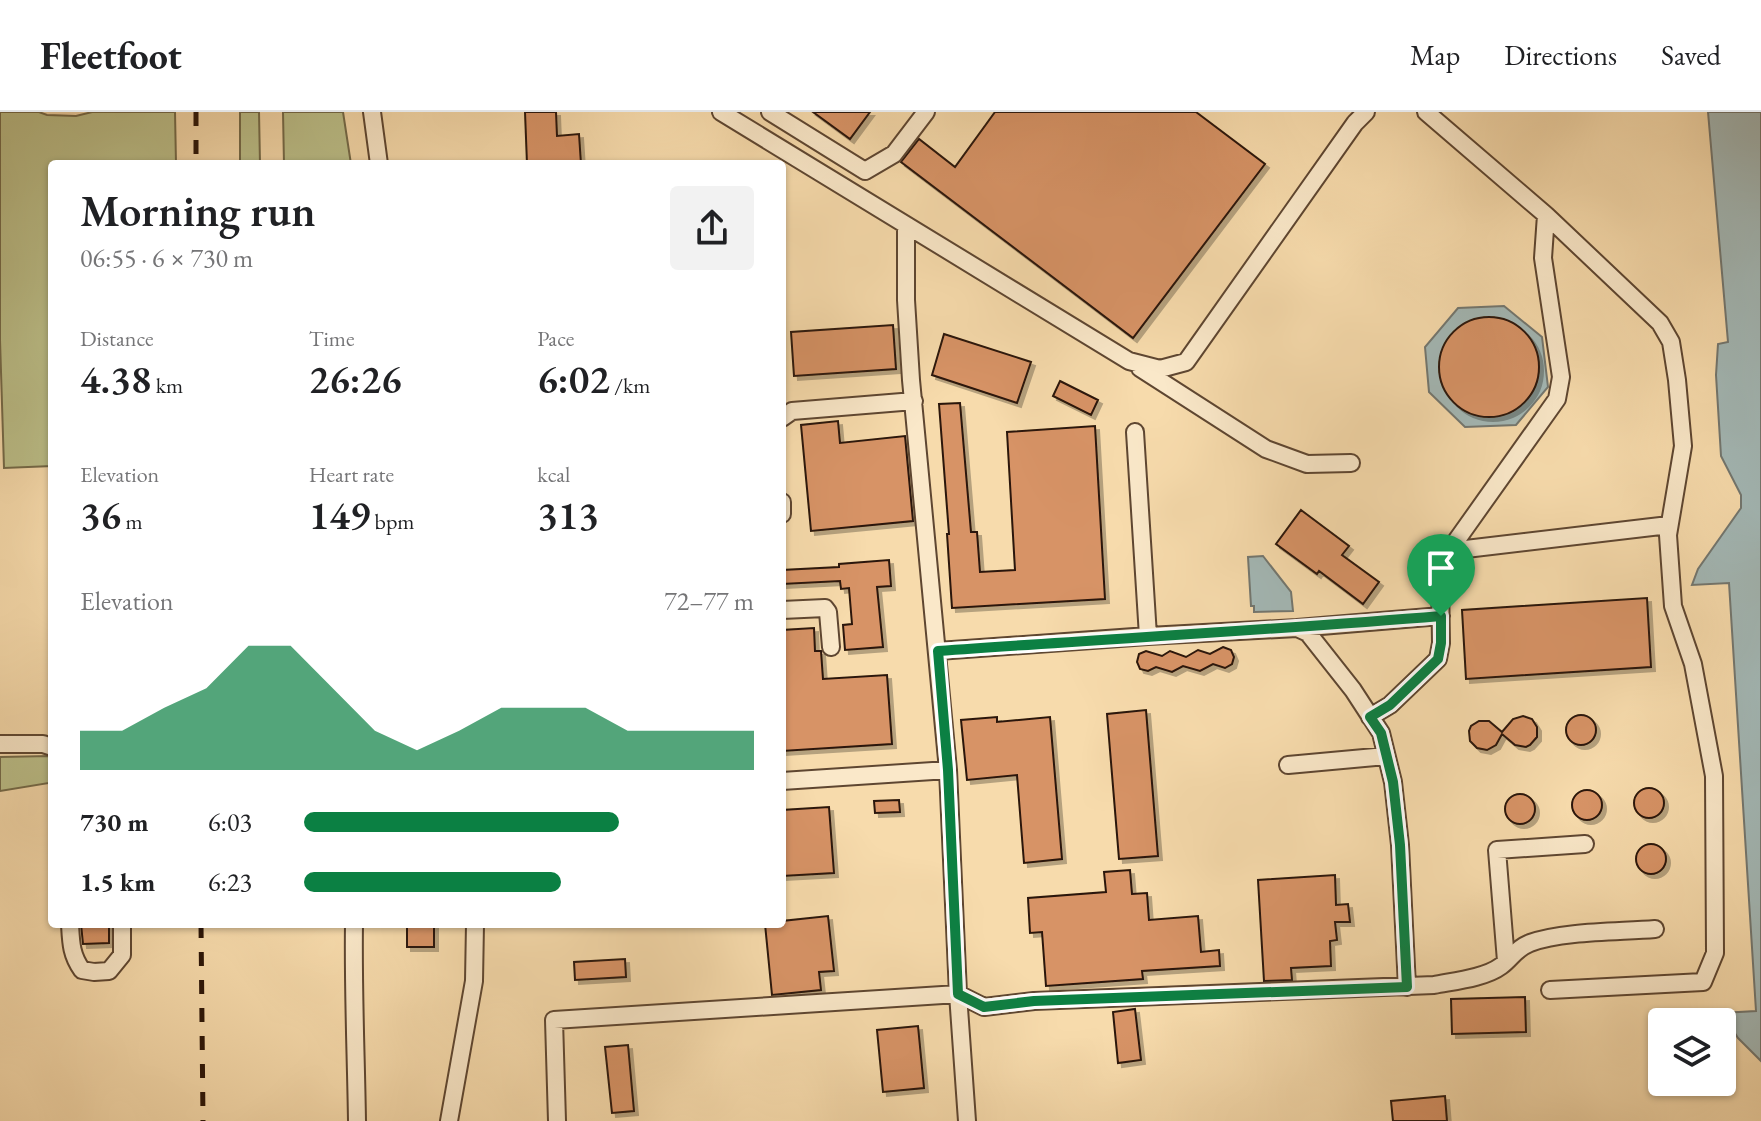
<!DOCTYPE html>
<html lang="en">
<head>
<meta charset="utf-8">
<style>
	body { margin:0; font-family:"EB Garamond",serif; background:#f2f2f2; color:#202124; height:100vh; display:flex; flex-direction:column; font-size:30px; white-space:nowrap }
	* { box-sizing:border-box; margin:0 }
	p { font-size:26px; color:#757577 }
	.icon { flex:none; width:44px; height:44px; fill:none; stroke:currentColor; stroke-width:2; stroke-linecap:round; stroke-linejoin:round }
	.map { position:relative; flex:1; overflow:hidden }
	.sheet { position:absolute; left:48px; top:48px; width:738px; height:768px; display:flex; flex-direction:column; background:#fff; border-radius:8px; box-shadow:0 2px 6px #0004 }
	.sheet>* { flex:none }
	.controls { position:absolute; left:1648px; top:896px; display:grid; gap:16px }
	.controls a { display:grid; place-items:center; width:88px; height:88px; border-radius:8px; background:#fff; box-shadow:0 2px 6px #0004; font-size:40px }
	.pin { position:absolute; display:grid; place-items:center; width:68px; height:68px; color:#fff; margin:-82px -34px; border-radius:50% 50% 50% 0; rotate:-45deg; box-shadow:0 0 8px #0007 }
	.pin .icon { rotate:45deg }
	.round { display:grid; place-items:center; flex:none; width:84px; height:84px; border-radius:8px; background:#f2f2f2 }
	.overview { display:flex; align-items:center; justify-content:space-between; height:136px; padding:0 32px }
	h1 { font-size:44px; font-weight:600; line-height:60px }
	.metrics { display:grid; grid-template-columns:repeat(3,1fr); gap:12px; height:136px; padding:8px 32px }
	.metrics div { display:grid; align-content:center }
	.metrics b { font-size:40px; font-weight:600 }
	.metrics small { font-size:22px; font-weight:400 }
	.metrics p { font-size:22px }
	.chart { height:224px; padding:16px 32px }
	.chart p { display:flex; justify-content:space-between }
	.chart svg { width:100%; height:144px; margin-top:8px; fill:#0b8043; opacity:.7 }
	ul { padding:0 32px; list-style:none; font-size:26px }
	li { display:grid; grid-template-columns:128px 96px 1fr; align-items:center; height:60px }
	li i { height:20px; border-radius:10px; background:#0b8043 }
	header { display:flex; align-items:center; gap:48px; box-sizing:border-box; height:112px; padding:0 40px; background:#fff; border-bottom:2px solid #e0e0e0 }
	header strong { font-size:38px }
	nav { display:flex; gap:44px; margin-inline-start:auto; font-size:28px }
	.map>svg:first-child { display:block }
	.green { fill:#bcc08a; stroke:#746a49; stroke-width:2 }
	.water { fill:#a3b8b6; stroke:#737770; stroke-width:2 }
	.building { fill:#d79366; stroke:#2b1508; stroke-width:2; filter:url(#shadow) }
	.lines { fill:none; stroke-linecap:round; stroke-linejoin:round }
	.minor-casing { stroke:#5e4631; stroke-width:20 }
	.minor { stroke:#fae8c9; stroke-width:16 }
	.rail { stroke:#2b1508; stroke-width:5; stroke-dasharray:14 14; stroke-linecap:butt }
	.route-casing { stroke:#fff; stroke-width:16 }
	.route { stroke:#0b8043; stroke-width:10 }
</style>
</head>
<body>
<header>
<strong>Fleetfoot</strong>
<nav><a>Map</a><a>Directions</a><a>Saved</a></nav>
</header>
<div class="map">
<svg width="1761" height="1009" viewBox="0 0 1761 1009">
	<defs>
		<filter id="shadow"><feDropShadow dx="4" dy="4" stdDeviation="0" flood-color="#0004"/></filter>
	</defs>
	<rect width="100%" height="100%" fill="#f7dbac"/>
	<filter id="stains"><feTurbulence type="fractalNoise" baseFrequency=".0025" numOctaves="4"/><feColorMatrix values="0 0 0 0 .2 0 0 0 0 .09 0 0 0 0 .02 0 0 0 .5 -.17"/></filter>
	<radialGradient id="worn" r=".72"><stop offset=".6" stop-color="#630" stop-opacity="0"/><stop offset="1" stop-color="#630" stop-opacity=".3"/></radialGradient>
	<!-- green -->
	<path class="green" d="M0 0H39L47 3 76 4 92 0H175L176 52H52V354L4 356 0 228Z
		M240 0H259L260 52H240Z
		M283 0H343L351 52H284Z
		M49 644V671L0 679V645Z"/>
	<!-- water -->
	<path class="water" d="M1708 0H1761V949L1738 926 1722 901 1756 899 1729 471 1692 473 1698 457 1741 396V383L1721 344 1716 263 1718 232 1728 230Z
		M1504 194 1542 225 1548 275 1516 313 1465 315 1429 280 1425 235 1458 196Z
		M1263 444 1291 480 1293 499 1254 500V494H1251L1248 445Z"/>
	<!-- building -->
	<path class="building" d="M525 0H556L557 24 579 22 581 52H527Z
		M813 0H870L850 27Z
		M995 0H1196L1265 52 1133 226 901 50 919 27 955 55Z
		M1439 255a50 50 0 1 1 100 0a50 50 0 1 1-100 0Z
		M893 213 896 257 794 264 791 220Z
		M944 222 1031 250 1017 291 932 263Z
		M1060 269 1098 288 1091 303 1053 284Z
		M960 291 971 420H977L980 460 1015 458 1007 320 1095 314 1105 487 952 496 947 422H949L939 292Z
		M838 309 840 331 905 324 913 409 811 419 801 313Z
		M1301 398 1349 434 1342 443 1379 470 1363 492 1319 459 1317 462 1276 432Z
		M889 448 891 474 877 475 883 535 845 538 843 513 852 512 849 476 841 477 840 469 782 472V458L839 455V452Z
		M1647 486 1651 555 1466 567 1462 498Z
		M814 516 815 539H821L823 567 887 563 892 632 782 639V518Z
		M1223 535 1231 538 1234 545 1232 552 1225 556 1213 552 1200 559 1183 554 1172 560 1156 555 1148 559 1140 557 1137 550 1139 542 1146 539 1162 544 1170 539 1186 545 1198 538 1210 542Z
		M1146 598 1158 744 1119 747 1107 602Z
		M1566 618a15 15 0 1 1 30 0a15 15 0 1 1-30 0Z
		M1523 604 1532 607 1537 615V625L1530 633 1526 635 1515 633 1502 622 1496 633 1487 638 1477 636 1470 629 1469 619 1471 614 1479 609H1489L1502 620 1513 607Z
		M997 605V610L1050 605 1062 747 1024 751 1017 663 967 668 961 608Z
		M1634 691a15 15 0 1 1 30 0a15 15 0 1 1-30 0Z
		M1572 693a15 15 0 1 1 30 0a15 15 0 1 1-30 0Z
		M1505 697a15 15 0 1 1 30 0a15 15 0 1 1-30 0Z
		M899 688 900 700 875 701 874 689Z
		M829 695 834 761 782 764V698Z
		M1636 747a15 15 0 1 1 30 0a15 15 0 1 1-30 0Z
		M1130 758 1132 782 1147 781 1149 808 1198 804 1201 840 1219 838 1220 854 1142 859 1143 867 1046 874 1042 820 1030 821 1028 786 1106 780 1104 760Z
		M1335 763 1336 793 1348 792 1350 810H1335L1337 828 1330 829 1331 854 1291 856 1292 868 1264 869 1258 768Z
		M828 804 834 859 819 860 821 878 772 883 765 812H782V809Z
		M81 812H109V831L83 832Z
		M407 812H434V835H407Z
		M625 847 626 865 575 868 574 850Z
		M1525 885 1526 920 1452 922 1451 887Z
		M1135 897 1141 948 1118 951 1113 900Z
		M918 914 924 976 883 980 877 918Z
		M628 933 634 999 612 1001 605 935Z
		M1445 984 1447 1009H1393L1391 989Z"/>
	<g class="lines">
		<!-- minor casing -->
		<g class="minor-casing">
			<path id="minor" d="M372 0 379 52
				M721 0 1129 249 1160 257 1186 250 1355 11 1366 0
				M770 0 865 59 894 42 926 0
				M1426 0 1546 103 1660 211 1671 230 1677 268 1683 334 1668 423 1673 494 1693 552 1714 664 1715 841 1703 870 1550 878
				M906 113V188L911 268 948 658 958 882 967 1009
				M1140 256 1266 337 1307 352 1351 351
				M782 306 792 299 914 289
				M782 390V402
				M1449 439 1669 413
				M782 498 825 496 828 500 831 535
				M1297 516 1441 504
				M1148 524 1297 516 1308 521 1353 578 1381 621 1393 670 1400 733 1407 875
				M938 539 1148 524 1135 320
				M1370 605 1390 593 1438 547 1441 531 1440 467 1449 439 1557 287 1561 265 1543 146 1546 103
				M0 632H43L52 635
				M1288 653 1386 644
				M782 669 948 658
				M70 812C71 830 71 843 82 858L94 860 109 859 122 843V812
				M354 812C353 878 356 943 357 1009
				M1506 849 1497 738 1585 732
				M449 1009 474 869 475 812
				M557 1009 554 908 958 882 984 895 1034 889 1434 873C1454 869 1485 866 1501 854 1512 846 1515 837 1530 831 1563 819 1619 820 1655 817"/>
		</g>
		<!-- minor -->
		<use href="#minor" class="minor"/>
		<!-- rail -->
		<path class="rail" d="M196 0V52
			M201 812 203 1009"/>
	</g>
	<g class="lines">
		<!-- route casing -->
		<g class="route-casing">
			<path id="route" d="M1441 504V531L1438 547 1390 593 1370 605 1381 621 1393 670 1400 733 1407 875 1034 889 984 895 958 882 948 658 938 539C1105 527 1273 518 1441 504Z"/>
		</g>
		<!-- route -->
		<use href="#route" class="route"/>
	</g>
	<rect width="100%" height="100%" filter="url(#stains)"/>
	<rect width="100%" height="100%" fill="url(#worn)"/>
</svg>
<div class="controls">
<a><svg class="icon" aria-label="layers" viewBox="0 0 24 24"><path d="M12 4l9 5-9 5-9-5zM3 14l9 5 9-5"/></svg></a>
</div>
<div class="pin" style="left:1441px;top:504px;background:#1e9e55"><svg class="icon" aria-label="arrive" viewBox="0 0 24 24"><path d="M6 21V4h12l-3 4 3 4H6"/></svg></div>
<section class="sheet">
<div class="overview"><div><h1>Morning run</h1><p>06:55 · 6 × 730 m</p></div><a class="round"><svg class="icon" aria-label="share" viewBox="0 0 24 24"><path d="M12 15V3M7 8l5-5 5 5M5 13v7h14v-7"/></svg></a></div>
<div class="metrics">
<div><p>Distance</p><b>4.38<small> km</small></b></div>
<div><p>Time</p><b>26:26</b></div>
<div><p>Pace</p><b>6:02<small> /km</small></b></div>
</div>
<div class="metrics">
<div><p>Elevation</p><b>36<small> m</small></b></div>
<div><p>Heart rate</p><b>149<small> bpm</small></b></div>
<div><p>kcal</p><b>313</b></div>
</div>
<div class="chart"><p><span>Elevation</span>72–77 m</p>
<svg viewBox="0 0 160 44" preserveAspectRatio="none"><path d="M0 44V32L10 32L20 25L30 19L40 6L50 6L60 19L70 32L80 38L90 32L100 25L110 25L120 25L130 32L140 32L150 32L160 32V44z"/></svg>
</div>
<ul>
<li><b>730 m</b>6:03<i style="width:70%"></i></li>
<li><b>1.5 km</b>6:23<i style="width:57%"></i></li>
</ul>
</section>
</div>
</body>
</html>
